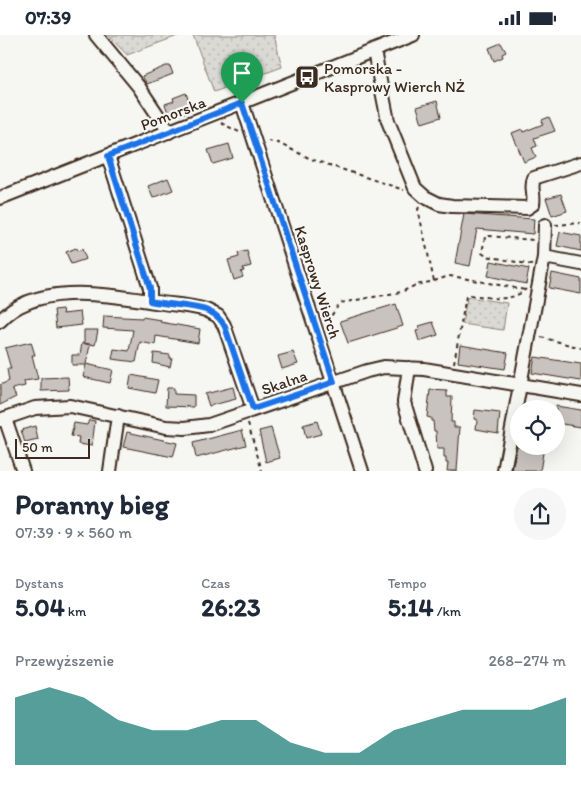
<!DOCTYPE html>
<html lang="pl">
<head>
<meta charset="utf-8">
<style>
	body { margin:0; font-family:Itim,sans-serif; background:#f6f6f7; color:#1f2937; height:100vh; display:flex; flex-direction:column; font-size:19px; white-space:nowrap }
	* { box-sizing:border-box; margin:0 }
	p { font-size:16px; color:#747a83 }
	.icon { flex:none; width:28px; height:28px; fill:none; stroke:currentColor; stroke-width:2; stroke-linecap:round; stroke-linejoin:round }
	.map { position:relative; height:436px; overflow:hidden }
	.side { display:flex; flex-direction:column; background:#fff; flex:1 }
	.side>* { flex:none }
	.tools { position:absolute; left:510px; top:365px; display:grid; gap:10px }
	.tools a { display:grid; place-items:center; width:55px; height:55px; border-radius:50%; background:#fff; box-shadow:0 5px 20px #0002; font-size:25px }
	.scale { position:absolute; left:15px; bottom:12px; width:75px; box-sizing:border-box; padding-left:5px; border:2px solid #3b2a1e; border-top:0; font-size:14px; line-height:18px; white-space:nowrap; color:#3b2a1e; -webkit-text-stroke:4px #f6f6f2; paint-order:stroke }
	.pin { position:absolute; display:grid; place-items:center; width:42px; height:42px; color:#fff; margin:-51px -21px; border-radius:50% 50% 50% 0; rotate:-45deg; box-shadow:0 0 5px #0007 }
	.pin .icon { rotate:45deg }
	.round { display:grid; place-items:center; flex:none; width:52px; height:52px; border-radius:26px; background:#f6f6f7 }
	.overview { display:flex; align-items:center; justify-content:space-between; height:85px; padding:0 15px }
	h1 { font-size:28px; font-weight:800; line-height:38px }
	.figures { display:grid; grid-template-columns:repeat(3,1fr); gap:8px; height:85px; padding:5px 15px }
	.figures div { display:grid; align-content:center }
	.figures b { font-size:25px; font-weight:800 }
	.figures small { font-size:14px; font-weight:400 }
	.figures p { font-size:14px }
	.chart { height:140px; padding:10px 15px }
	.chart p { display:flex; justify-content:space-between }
	.chart svg { width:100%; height:90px; margin-top:5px; fill:#0f766e; opacity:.7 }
	.status { display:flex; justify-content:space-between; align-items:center; height:35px; padding:0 25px; background:#fff; direction:ltr }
	.status svg { height:14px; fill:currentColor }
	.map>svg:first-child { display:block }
	.grass { fill:url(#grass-dots); stroke:#8a8278 }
	.building { fill:#c8c3be; stroke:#3b2a1e }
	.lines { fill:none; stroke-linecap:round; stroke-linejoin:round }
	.minor-casing { stroke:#3b2a1e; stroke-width:16 }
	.path { stroke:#3b2a1e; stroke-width:2; stroke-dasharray:4 4; stroke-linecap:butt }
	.minor { stroke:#f6f6f2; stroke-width:12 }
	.route-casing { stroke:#fff; stroke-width:10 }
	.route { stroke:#1a73e8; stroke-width:6 }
	.labels { text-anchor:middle; stroke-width:4.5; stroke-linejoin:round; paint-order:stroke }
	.poi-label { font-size:16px; fill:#3b2a1e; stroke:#f6f6f2; text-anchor:start }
	.street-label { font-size:16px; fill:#3b2a1e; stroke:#f6f6f2 }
</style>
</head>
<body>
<div class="status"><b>07:39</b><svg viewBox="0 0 49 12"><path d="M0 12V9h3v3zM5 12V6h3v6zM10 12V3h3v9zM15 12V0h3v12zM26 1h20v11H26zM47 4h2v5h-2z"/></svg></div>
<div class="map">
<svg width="581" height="436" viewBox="0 0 581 436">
	<defs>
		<pattern id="grass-dots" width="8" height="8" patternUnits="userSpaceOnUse" patternTransform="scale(1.25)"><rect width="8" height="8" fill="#dad9d3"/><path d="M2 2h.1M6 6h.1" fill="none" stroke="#bcbab5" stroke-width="1.8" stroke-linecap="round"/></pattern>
	</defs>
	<rect width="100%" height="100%" fill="#f6f6f2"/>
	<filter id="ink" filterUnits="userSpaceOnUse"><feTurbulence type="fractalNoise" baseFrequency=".02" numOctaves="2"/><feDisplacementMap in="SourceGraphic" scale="10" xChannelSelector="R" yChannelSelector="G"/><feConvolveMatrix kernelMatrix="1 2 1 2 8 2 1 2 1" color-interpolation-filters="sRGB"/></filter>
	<g filter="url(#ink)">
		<!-- grass -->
		<path class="grass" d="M108 0H180L127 20Z
			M193 0H274L282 32 214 57Z
			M467 262 507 268 503 295 462 289Z"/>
		<!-- building -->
		<path class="building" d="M501 8 506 17 502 19 503 22 494 26 489 13Z
			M166 31H170L173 39 147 49 142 41Z
			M186 58 192 75 170 83 165 69 174 66 173 63Z
			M437 66 441 82 422 88 417 72Z
			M549 82 555 96 534 103 537 111 532 113 536 122 524 127 512 98 522 94 523 97 543 89 542 85Z
			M229 109 233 123 213 129 208 115Z
			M168 143 173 155 153 163 148 151Z
			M561 159 567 176 552 181 546 163Z
			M464 179 534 184 533 199 477 194 470 231 455 228Z
			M560 197 581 201V216L557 211Z
			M76 213 77 216 82 214 86 224 71 229 66 217Z
			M247 216 251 231 243 233 244 236 241 237 243 242 234 245 228 225 239 222 238 218Z
			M491 226 529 234 526 249 488 241Z
			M552 238 581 244V259L549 253Z
			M396 269 403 291 348 308 340 286Z
			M62 274 63 279 80 277 82 290 56 293 54 275Z
			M104 281 142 283V282L161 285 160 287 200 294 198 308 156 301 155 310 140 307 136 327 112 324 114 314 129 316 133 295 103 293Z
			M433 287 438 300 419 306 416 296 420 295 419 291Z
			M84 295H98L95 310 84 308Z
			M31 307 35 320H32L38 344 24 346 25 351 12 354 16 362 0 370V350L9 346 7 334H11L5 313Z
			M82 308 90 310 86 329 113 335 110 348 83 342 86 330H72V320H80Z
			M460 310 508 318 505 334 458 327Z
			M293 317 298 329 282 334 278 321Z
			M154 318 170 320V323H172L170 332 153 328Z
			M535 322 581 329V346L532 338Z
			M131 340 158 345 155 358 129 353Z
			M68 342 69 355 41 356V343Z
			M233 352 236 364 209 371 205 359Z
			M167 353H174V359L194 360V372L166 371Z
			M430 355 447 356V362H452L451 387H454V392H460L457 436H447L448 428H446V423H444V414H437L436 396H434L433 386H431V383L427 382Z
			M556 371 581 375V392L556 388Z
			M475 375 500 378 498 398 476 394 477 385 474 384Z
			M89 385 95 386 92 411 78 409 79 402 71 401 74 388 87 390Z
			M317 386 321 399 306 403 303 390Z
			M35 391 38 405 25 408 21 395Z
			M271 393 280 423 266 427 259 396Z
			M242 395 246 410 196 423 193 408Z
			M127 397 177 408 173 422 123 412Z
			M517 411H531L530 416 543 418 540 436H512Z"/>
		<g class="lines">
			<!-- minor casing -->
			<g class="minor-casing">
				<path id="minor" d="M96 0 139 52 169 97
					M374 16 388 86 415 153 425 162 439 169 452 171 527 173 533 169C535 160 530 152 534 143L581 128
					M242 68 362 436
					M108 121 150 253V266
					M0 163 413 0
					M544 222 581 229
					M0 286C37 246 108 260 156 267 172 270 190 270 206 275L218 281 224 290 253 374
					M409 333 404 367 425 436
					M5 383 23 436
					M0 385 35 373 70 371 166 392 185 393 209 390 367 336 384 332 424 334 581 360
					M110 436 118 381
					M504 436 544 222 545 190"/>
			</g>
			<!-- path -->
			<path class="path" d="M221 88 239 97
				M268 106 278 108 311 124 404 155
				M555 190 581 188
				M532 230 486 221 482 218 485 202 489 201 533 205
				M434 246 449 241 457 242 525 255
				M327 287 340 268 401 257 416 250 434 246 418 174 420 171
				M541 302 581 313
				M454 328 466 261 470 260C491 262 509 269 526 254
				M248 388 262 436"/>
			<!-- minor -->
			<use href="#minor" class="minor"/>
		</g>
	</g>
	<g class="lines" filter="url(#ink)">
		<!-- route casing -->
		<g class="route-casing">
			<path id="route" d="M242 68 334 347 253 374 225 292C216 273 197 273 178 270 169 269 159 268 150 266V253L108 121Z"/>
		</g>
		<!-- route -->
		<use href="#route" class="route"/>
	</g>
	<!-- icons -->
	<defs>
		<g id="bus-square" transform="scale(1.25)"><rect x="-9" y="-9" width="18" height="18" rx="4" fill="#3b2a1e" stroke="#f6f6f2"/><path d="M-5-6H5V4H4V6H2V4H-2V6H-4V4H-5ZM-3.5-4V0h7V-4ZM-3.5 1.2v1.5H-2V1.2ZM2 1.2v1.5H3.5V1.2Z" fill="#fff"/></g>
	</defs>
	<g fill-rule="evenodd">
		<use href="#bus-square" x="307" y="42"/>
	</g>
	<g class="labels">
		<!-- poi labels -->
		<g class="poi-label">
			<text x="324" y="39">Pomorska -<tspan x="324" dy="18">Kasprowy Wierch NŻ</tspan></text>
		</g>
		<!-- street labels -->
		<g class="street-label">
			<text transform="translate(173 78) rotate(-21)" y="6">Pomorska</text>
			<text transform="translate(318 247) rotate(72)" y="6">Kasprowy Wierch</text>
			<text transform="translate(284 347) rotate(-19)" y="6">Skalna</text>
		</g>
	</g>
</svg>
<div class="tools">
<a><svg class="icon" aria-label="locate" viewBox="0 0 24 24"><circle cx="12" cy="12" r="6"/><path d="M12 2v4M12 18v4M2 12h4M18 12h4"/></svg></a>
</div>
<div class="scale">50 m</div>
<div class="pin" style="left:242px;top:68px;background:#1e9e55"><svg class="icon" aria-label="arrive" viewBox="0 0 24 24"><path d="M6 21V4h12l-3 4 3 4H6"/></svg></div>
</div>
<section class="side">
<div class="overview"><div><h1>Poranny bieg</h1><p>07:39 · 9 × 560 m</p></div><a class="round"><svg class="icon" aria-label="share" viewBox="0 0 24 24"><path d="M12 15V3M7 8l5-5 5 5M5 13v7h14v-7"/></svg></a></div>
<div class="figures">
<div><p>Dystans</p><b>5.04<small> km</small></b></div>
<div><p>Czas</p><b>26:23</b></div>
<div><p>Tempo</p><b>5:14<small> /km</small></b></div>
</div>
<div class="chart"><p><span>Przewyższenie</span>268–274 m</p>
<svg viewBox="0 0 160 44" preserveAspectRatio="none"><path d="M0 44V11L10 6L20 11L30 22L40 27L50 27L60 22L70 22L80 33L90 38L100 38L110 27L120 22L130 17L140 17L150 17L160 11V44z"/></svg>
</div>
</section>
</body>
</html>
